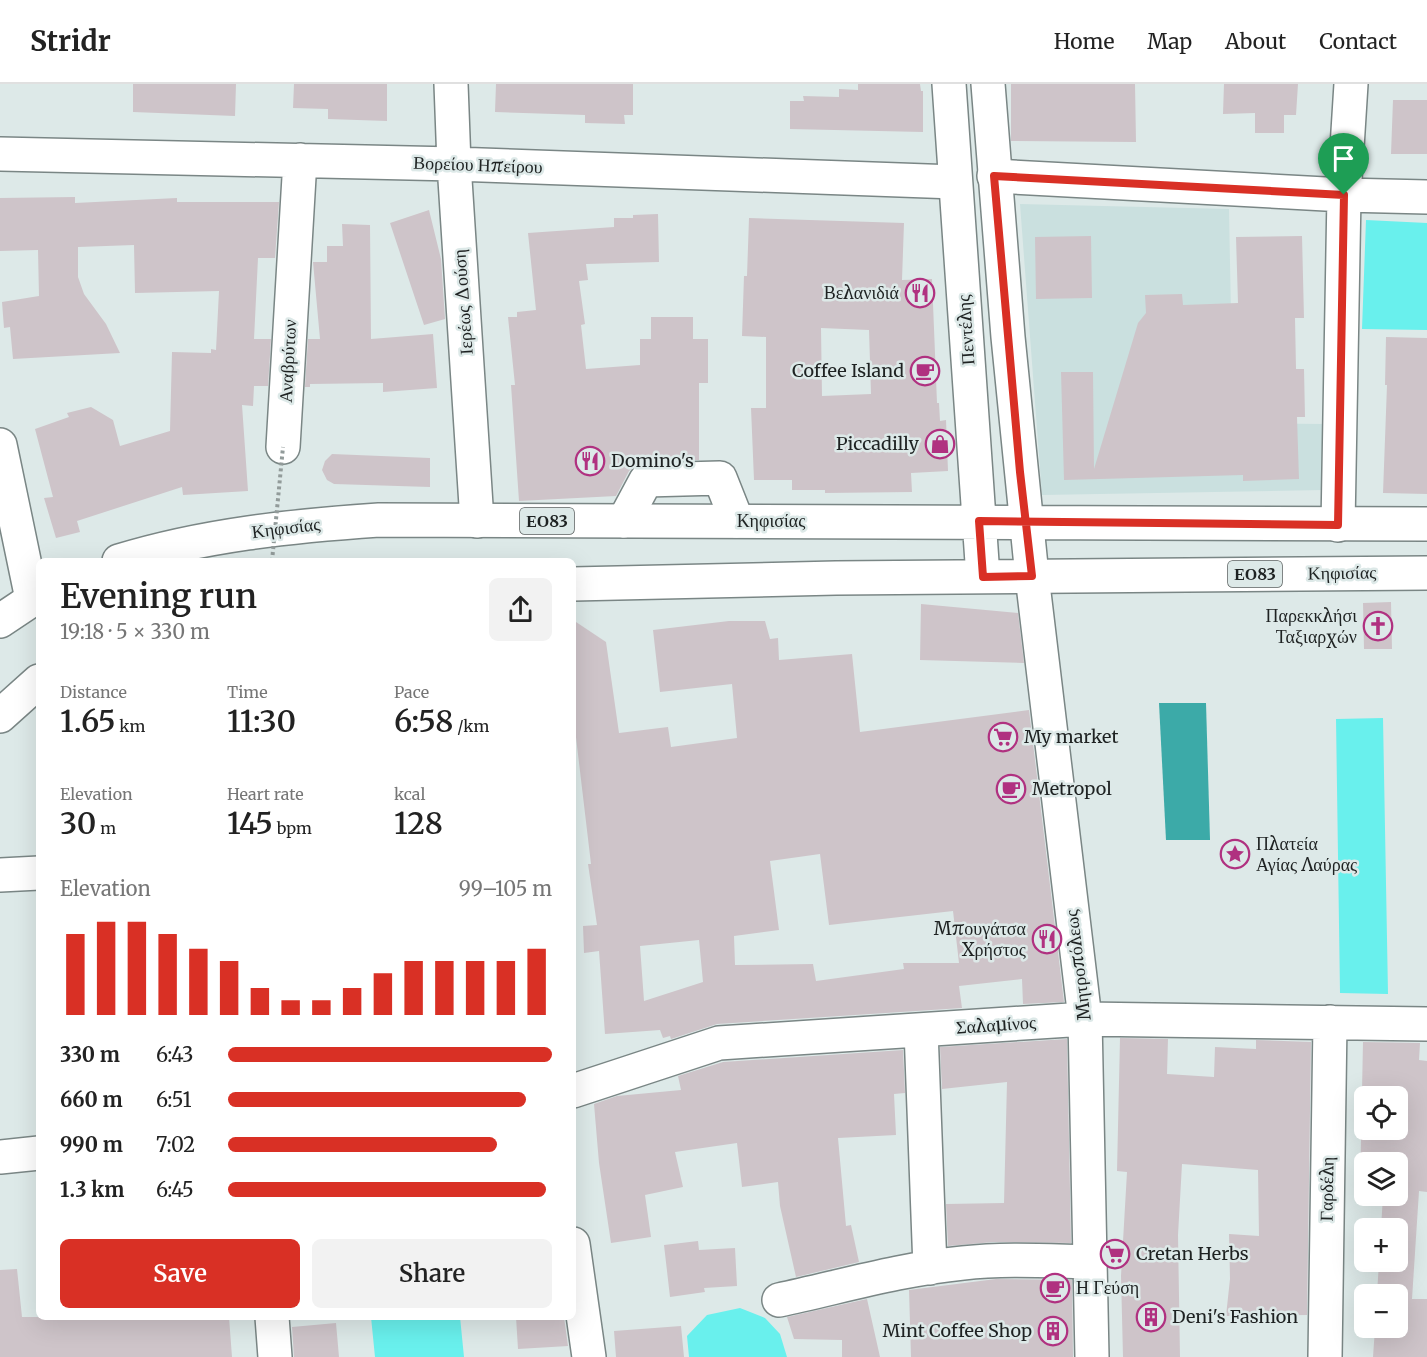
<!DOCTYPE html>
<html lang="en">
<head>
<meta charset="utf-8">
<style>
	body { margin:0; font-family:Merriweather,serif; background:#f2f2f2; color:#222; height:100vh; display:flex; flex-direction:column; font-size:22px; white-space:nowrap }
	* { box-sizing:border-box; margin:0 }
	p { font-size:20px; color:#767676 }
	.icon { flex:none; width:33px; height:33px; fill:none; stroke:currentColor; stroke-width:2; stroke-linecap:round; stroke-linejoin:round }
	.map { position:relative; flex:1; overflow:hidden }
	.panel { position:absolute; left:36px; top:474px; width:540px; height:762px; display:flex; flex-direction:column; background:#fff; border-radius:9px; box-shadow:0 6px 24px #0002 }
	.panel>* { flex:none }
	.fabs { position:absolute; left:1354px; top:1002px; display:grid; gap:12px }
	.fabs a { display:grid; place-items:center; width:54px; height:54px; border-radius:9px; background:#fff; box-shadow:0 6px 24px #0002; font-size:30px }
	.pin { position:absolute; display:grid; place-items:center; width:51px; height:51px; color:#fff; margin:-62px -26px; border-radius:50% 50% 50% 0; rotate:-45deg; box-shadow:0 0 6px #0007 }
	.pin .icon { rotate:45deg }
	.round { display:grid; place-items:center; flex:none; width:63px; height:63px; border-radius:9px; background:#f2f2f2 }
	.summary { display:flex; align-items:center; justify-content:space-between; height:102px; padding:0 24px }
	h1 { font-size:33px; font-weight:600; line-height:45px }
	.stats { display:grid; grid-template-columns:repeat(3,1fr); gap:9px; height:102px; padding:6px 24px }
	.stats div { display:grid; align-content:center }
	.stats b { font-size:30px; font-weight:600 }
	.stats small { font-size:16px; font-weight:400 }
	.stats p { font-size:16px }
	.chart { height:168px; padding:12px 24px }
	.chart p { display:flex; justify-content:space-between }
	.chart svg { width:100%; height:108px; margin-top:6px; stroke:#d93025; stroke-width:6 }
	.primary-button { display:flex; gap:12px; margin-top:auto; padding:12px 24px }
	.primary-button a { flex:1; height:69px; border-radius:9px; background:#d93025; color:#fff; font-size:24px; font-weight:600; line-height:69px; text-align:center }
	.primary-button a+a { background:#f2f2f2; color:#222 }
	ul { padding:0 24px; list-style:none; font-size:20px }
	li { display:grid; grid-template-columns:96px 72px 1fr; align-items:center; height:45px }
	li i { height:15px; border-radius:8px; background:#d93025 }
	header { display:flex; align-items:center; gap:36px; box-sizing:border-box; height:84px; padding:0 30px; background:#fff; border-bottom:2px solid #e0e0e0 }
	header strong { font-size:28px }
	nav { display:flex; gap:33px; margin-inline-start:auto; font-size:21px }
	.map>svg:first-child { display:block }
	.built { fill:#cae0df }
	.green { fill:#69f0ed }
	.water { fill:#3caaa8 }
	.building { fill:#cec4c9; fill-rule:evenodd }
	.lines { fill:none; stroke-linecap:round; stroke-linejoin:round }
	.minor-casing { stroke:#7a8685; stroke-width:36 }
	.major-casing { stroke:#7a8685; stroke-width:36 }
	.minor { stroke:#fff; stroke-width:33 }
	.major { stroke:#fff; stroke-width:33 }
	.path-bridge { stroke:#929b9a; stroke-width:4; stroke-dasharray:3 3; stroke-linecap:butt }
	.route-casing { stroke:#fff; stroke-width:12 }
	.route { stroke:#d93025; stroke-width:8 }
	.labels { text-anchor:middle; stroke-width:5; stroke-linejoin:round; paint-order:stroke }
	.shield { fill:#dde9e8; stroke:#575e5d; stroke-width:1.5 }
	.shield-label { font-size:16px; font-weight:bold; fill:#1e2222 }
	.street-label { font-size:18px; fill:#1e2222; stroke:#dde9e8 }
	.poi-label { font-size:18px; fill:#1e2222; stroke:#dde9e8; text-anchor:start }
</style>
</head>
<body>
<header>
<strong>Stridr</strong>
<nav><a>Home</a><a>Map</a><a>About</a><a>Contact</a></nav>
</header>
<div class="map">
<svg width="1427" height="1273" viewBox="0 0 1427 1273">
	<rect width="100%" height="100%" fill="#dde9e8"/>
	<!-- built -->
	<path class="built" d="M1020 120 1229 125 1233 339 1325 340 1324 406 1042 411Z"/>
	<!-- green -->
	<path class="green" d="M1366 136 1427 139V246L1362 245Z
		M1383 634 1388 910 1340 909 1336 635Z
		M740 1224 765 1234 780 1250 787 1273H689L687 1252 707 1231Z
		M371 1233H460L464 1273H375Z"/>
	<!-- water -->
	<path class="water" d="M1159 619H1206L1210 756H1166Z"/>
	<!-- building -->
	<path class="building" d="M133 0H236L235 32 133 28Z
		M294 0H387V37L328 35V25L293 24Z
		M496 0H633V31H624L625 40 585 39V31L495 28Z
		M858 0H920L921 7H923V48L790 45V17H804L803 12 839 13V5L858 6Z
		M1011 0H1135L1136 58 1011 57Z
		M1224 0H1298L1296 31H1284V49H1255V29L1223 30Z
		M1393 16H1427V70H1391Z
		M75 113V119L177 114V118H279L275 174H258L254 255H271L268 302H254L253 322 242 321 248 407 183 411 182 403 77 437 80 448 56 454 44 414 53 413 35 345 69 333 67 329 91 323 113 336 120 362 170 347 172 268 211 269V265L216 266 219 207 135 209 134 161 78 163V193L84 210 106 240 120 269 13 275 10 243 4 244 2 218 39 212 38 166 0 167V114Z
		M429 126 441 175 445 235 424 241 390 139Z
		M658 130 659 178 586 180 588 196 579 197 585 240 581 241 586 285 640 281V255H651V233H693V255H708V299H699V376L645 377 637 380 629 387 616 412 519 417 511 301H515L508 233H517V228L536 226 528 149 614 143V134H633V131Z
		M749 134 904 139 902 196 932 195 937 319H939L940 337 946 336 948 387 911 389 912 408 825 409V406H792V396H754L751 324H766V253L742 252 744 192H747ZM821 244 869 246 871 310 822 312Z
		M342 140 370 141 371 255 433 250 437 304 383 308V299L310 300V303H305L308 255H320L313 178H327V162H343Z
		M1091 152 1092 214 1036 215 1035 153Z
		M1302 152 1304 234H1295L1296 285H1304L1305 333H1297L1299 395 1243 397V391L1064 396 1061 288H1093L1094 385 1138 239 1146 229 1145 211 1182 210 1183 221 1238 219 1236 153Z
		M1386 253 1427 254V410L1383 409 1387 301H1385Z
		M332 370 430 374V403L334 400 327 396 322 386 325 377Z
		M1391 518 1392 565H1364L1363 519Z
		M921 520 1018 529 1024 579 920 576Z
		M573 536 606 558 619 649 668 643 671 663 737 654 732 600 660 608 653 546 729 537H765L770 555 778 554 779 576 852 570 860 648 1029 626 1064 918 1023 920 1022 895 959 902 962 924 717 940 671 955 670 952 663 954 660 946 605 950 599 867 584 869 583 842 597 841 588 780H591L573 628ZM820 770 829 841 953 827 959 879H903L904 885 816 897 813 880 735 881 734 852 779 846 770 777ZM699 856 703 898 644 917 640 862Z
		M1120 954 1168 955 1167 990 1214 993 1215 963 1256 965V956L1311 958 1307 1231 1226 1232 1230 1195 1229 1150 1259 1152 1258 1086 1182 1080 1178 1151 1180 1273H1123L1121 1192 1127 1088 1117 1087Z
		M1067 955 1071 1159 994 1158 948 1162 946 1120 1004 1119 1007 998 942 1005 940 963Z
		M1363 958 1420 959 1419 976 1427 977V1108L1419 1107 1412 1215H1427V1273H1373L1375 1244H1398V1210H1377L1379 1178H1398V1144H1381L1383 1112H1398V1078H1365V1104H1360ZM1365 1012H1398V1046H1365Z
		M903 966 905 1009 894 1010 896 1051 838 1054 846 1142 851 1141 859 1178 796 1193 780 1122 778 1098 742 1103 737 1059 675 1068 683 1103 645 1111 651 1153 611 1159 599 1079 594 1020 617 1012 681 1006 678 992 723 978Z
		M698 1157 699 1166 735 1164 737 1202 704 1204 705 1208 670 1213 664 1161Z
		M17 1185 22 1233H229L232 1273H0V1186Z
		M996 1195 1072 1196 1073 1273H911L909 1206Z
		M867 1215 880 1273H842V1256L794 1255 787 1233Z
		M516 1233H564L568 1262 518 1265Z
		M336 1239 339 1273H294L292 1243Z
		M681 1242 684 1273H616L614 1247Z"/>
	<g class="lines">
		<!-- minor casing -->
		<g class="minor-casing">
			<path id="minor" d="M451 0 454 80 477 437
				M0 70 454 80 955 98
				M994 92 1344 111 1427 113
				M0 361 32 515
				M283 363 300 76
				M624 437 646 396 720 394 737 437
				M1338 441 1344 111 1351 0
				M1032 492 1085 935 1092 1273
				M0 791 39 789
				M921 946 930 1184
				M573 1007 719 959 1085 935 1427 940
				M0 1073 39 1069
				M573 1160 589 1273
				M779 1216C840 1203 901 1185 963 1179 1005 1174 1049 1177 1091 1178
				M272 1233 275 1273
				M1325 1273 1330 938"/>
		</g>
		<!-- major casing -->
		<g class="major-casing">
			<path id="major" d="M949 0 983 493
				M988 0 1008 253 1032 492
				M119 477C204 451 291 442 379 436L1427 440
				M573 500 836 494 1427 489
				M0 537 39 511
				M0 632 39 597"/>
		</g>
		<!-- minor -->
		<use href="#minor" class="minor"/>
		<!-- major -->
		<use href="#major" class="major"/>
		<!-- path-bridge -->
		<path class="path-bridge" d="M272 477 283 363"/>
	</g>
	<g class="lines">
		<!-- route casing -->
		<g class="route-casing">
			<path id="route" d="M1344 111 1338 441C1218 439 1099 439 979 437L983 493 1032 492 1020 388 994 92 1344 111"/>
		</g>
		<!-- route -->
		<use href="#route" class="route"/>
	</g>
	<!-- icons -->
	<defs>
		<g id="restaurant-ring" transform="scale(1.5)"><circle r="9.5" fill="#dde9e8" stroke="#b03180" stroke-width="1.5"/><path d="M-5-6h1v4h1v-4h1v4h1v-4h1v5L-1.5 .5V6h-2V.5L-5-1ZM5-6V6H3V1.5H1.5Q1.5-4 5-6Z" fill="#b03180"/></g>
		<g id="cafe-ring" transform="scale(1.5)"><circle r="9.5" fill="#dde9e8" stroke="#b03180" stroke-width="1.5"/><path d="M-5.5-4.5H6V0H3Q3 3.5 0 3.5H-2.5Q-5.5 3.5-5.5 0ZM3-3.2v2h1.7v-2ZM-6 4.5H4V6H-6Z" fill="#b03180"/></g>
		<g id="shop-ring" transform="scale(1.5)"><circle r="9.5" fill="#dde9e8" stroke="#b03180" stroke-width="1.5"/><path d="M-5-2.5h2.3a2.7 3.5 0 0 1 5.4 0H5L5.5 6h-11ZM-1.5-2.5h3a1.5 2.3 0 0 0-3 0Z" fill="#b03180"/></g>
		<g id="church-ring" transform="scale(1.5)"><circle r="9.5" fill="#dde9e8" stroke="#b03180" stroke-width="1.5"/><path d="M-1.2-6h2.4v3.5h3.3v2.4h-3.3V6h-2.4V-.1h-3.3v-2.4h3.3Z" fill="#b03180"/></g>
		<g id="supermarket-ring" transform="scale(1.5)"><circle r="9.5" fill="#dde9e8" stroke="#b03180" stroke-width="1.5"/><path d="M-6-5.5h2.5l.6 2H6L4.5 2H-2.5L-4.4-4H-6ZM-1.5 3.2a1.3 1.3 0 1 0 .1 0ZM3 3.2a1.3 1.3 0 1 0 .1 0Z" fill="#b03180"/></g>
		<g id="sight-ring" transform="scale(1.5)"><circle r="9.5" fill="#dde9e8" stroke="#b03180" stroke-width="1.5"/><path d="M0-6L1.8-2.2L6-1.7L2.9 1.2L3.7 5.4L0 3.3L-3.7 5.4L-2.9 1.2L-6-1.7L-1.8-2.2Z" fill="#b03180"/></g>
		<g id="building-ring" transform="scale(1.5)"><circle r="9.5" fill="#dde9e8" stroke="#b03180" stroke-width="1.5"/><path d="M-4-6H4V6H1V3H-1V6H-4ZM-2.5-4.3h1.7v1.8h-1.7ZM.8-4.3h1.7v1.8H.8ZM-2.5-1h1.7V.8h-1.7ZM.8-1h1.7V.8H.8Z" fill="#b03180"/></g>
	</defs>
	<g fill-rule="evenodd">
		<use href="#restaurant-ring" x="920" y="209"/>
		<use href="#cafe-ring" x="925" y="287"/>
		<use href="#shop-ring" x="940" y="360"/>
		<use href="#restaurant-ring" x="590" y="377"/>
		<use href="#church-ring" x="1378" y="542"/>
		<use href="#supermarket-ring" x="1003" y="653"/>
		<use href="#cafe-ring" x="1011" y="705"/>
		<use href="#sight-ring" x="1235" y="770"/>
		<use href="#restaurant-ring" x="1047" y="855"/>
		<use href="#supermarket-ring" x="1115" y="1170"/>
		<use href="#cafe-ring" x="1055" y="1204"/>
		<use href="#building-ring" x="1151" y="1233"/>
		<use href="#building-ring" x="1053" y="1247"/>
	</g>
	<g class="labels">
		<!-- shield labels -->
		<g class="shield">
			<rect x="520" y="424" width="54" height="26" rx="4.5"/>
			<rect x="1228" y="477" width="54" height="26" rx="4.5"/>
		</g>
		<g class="shield-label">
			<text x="547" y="443">ΕΟ83</text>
			<text x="1255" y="496">ΕΟ83</text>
		</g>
		<!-- street labels -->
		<g class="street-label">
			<text transform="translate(478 81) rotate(2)" y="6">Βορείου Ηπείρου</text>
			<text transform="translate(463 218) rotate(-94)" y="6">Ιερέως Δούση</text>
			<text transform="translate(966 246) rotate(-94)" y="6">Πεντέλης</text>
			<text transform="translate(288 277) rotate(-87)" y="6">Αναβρύτων</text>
			<text x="771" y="443">Κηφισίας</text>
			<text transform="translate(286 444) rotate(-7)" y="6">Κηφισίας</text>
			<text transform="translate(1342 489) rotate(-1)" y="6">Κηφισίας</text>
			<text transform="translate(1078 881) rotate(-97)" y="6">Μητροπόλεως</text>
			<text transform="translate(996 941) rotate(-4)" y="6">Σαλαμίνος</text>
			<text transform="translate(1327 1105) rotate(-89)" y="6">Γαρδέλη</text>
		</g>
		<!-- poi labels -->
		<g class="poi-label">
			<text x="899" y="215" text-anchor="end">Βελανιδιά</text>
			<text x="904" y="293" text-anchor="end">Coffee Island</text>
			<text x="919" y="366" text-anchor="end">Piccadilly</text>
			<text x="611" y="383">Domino's</text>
			<text x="1357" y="538" text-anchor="end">Παρεκκλήσι<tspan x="1357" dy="21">Ταξιαρχών</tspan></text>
			<text x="1024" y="659">My market</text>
			<text x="1032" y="711">Metropol</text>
			<text x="1256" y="766">Πλατεία<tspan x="1256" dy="21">Αγίας Λαύρας</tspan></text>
			<text x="1026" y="851" text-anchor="end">Μπουγάτσα<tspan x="1026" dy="21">Χρήστος</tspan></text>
			<text x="1136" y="1176">Cretan Herbs</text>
			<text x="1076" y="1210">Η Γεύση</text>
			<text x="1172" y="1239">Deni's Fashion</text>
			<text x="1032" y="1253" text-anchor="end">Mint Coffee Shop</text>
		</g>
	</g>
</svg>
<div class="fabs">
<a><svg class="icon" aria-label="locate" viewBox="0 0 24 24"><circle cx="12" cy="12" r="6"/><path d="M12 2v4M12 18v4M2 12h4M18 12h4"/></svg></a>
<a><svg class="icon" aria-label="layers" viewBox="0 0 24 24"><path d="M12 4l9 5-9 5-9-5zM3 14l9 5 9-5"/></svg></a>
<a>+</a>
<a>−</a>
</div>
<div class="pin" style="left:1344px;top:111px;background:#1e9e55"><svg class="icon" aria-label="arrive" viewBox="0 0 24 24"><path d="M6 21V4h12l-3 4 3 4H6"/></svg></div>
<section class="panel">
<div class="summary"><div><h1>Evening run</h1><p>19:18 · 5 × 330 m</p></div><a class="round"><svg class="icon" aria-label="share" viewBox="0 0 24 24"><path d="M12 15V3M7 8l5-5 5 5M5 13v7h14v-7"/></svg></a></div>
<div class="stats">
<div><p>Distance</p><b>1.65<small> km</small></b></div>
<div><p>Time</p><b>11:30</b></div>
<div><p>Pace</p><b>6:58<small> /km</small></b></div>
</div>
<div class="stats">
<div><p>Elevation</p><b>30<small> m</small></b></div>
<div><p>Heart rate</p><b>145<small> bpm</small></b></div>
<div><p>kcal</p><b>128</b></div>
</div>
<div class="chart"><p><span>Elevation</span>99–105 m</p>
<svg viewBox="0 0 160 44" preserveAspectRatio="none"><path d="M5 44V11M15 44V6M25 44V6M35 44V11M45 44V17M55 44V22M65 44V33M75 44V38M85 44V38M95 44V33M105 44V27M115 44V22M125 44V22M135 44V22M145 44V22M155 44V17"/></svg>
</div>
<ul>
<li><b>330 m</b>6:43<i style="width:100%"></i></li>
<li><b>660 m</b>6:51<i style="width:92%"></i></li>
<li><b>990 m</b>7:02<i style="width:83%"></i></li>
<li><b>1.3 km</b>6:45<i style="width:98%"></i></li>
</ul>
<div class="primary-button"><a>Save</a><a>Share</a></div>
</section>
</div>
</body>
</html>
